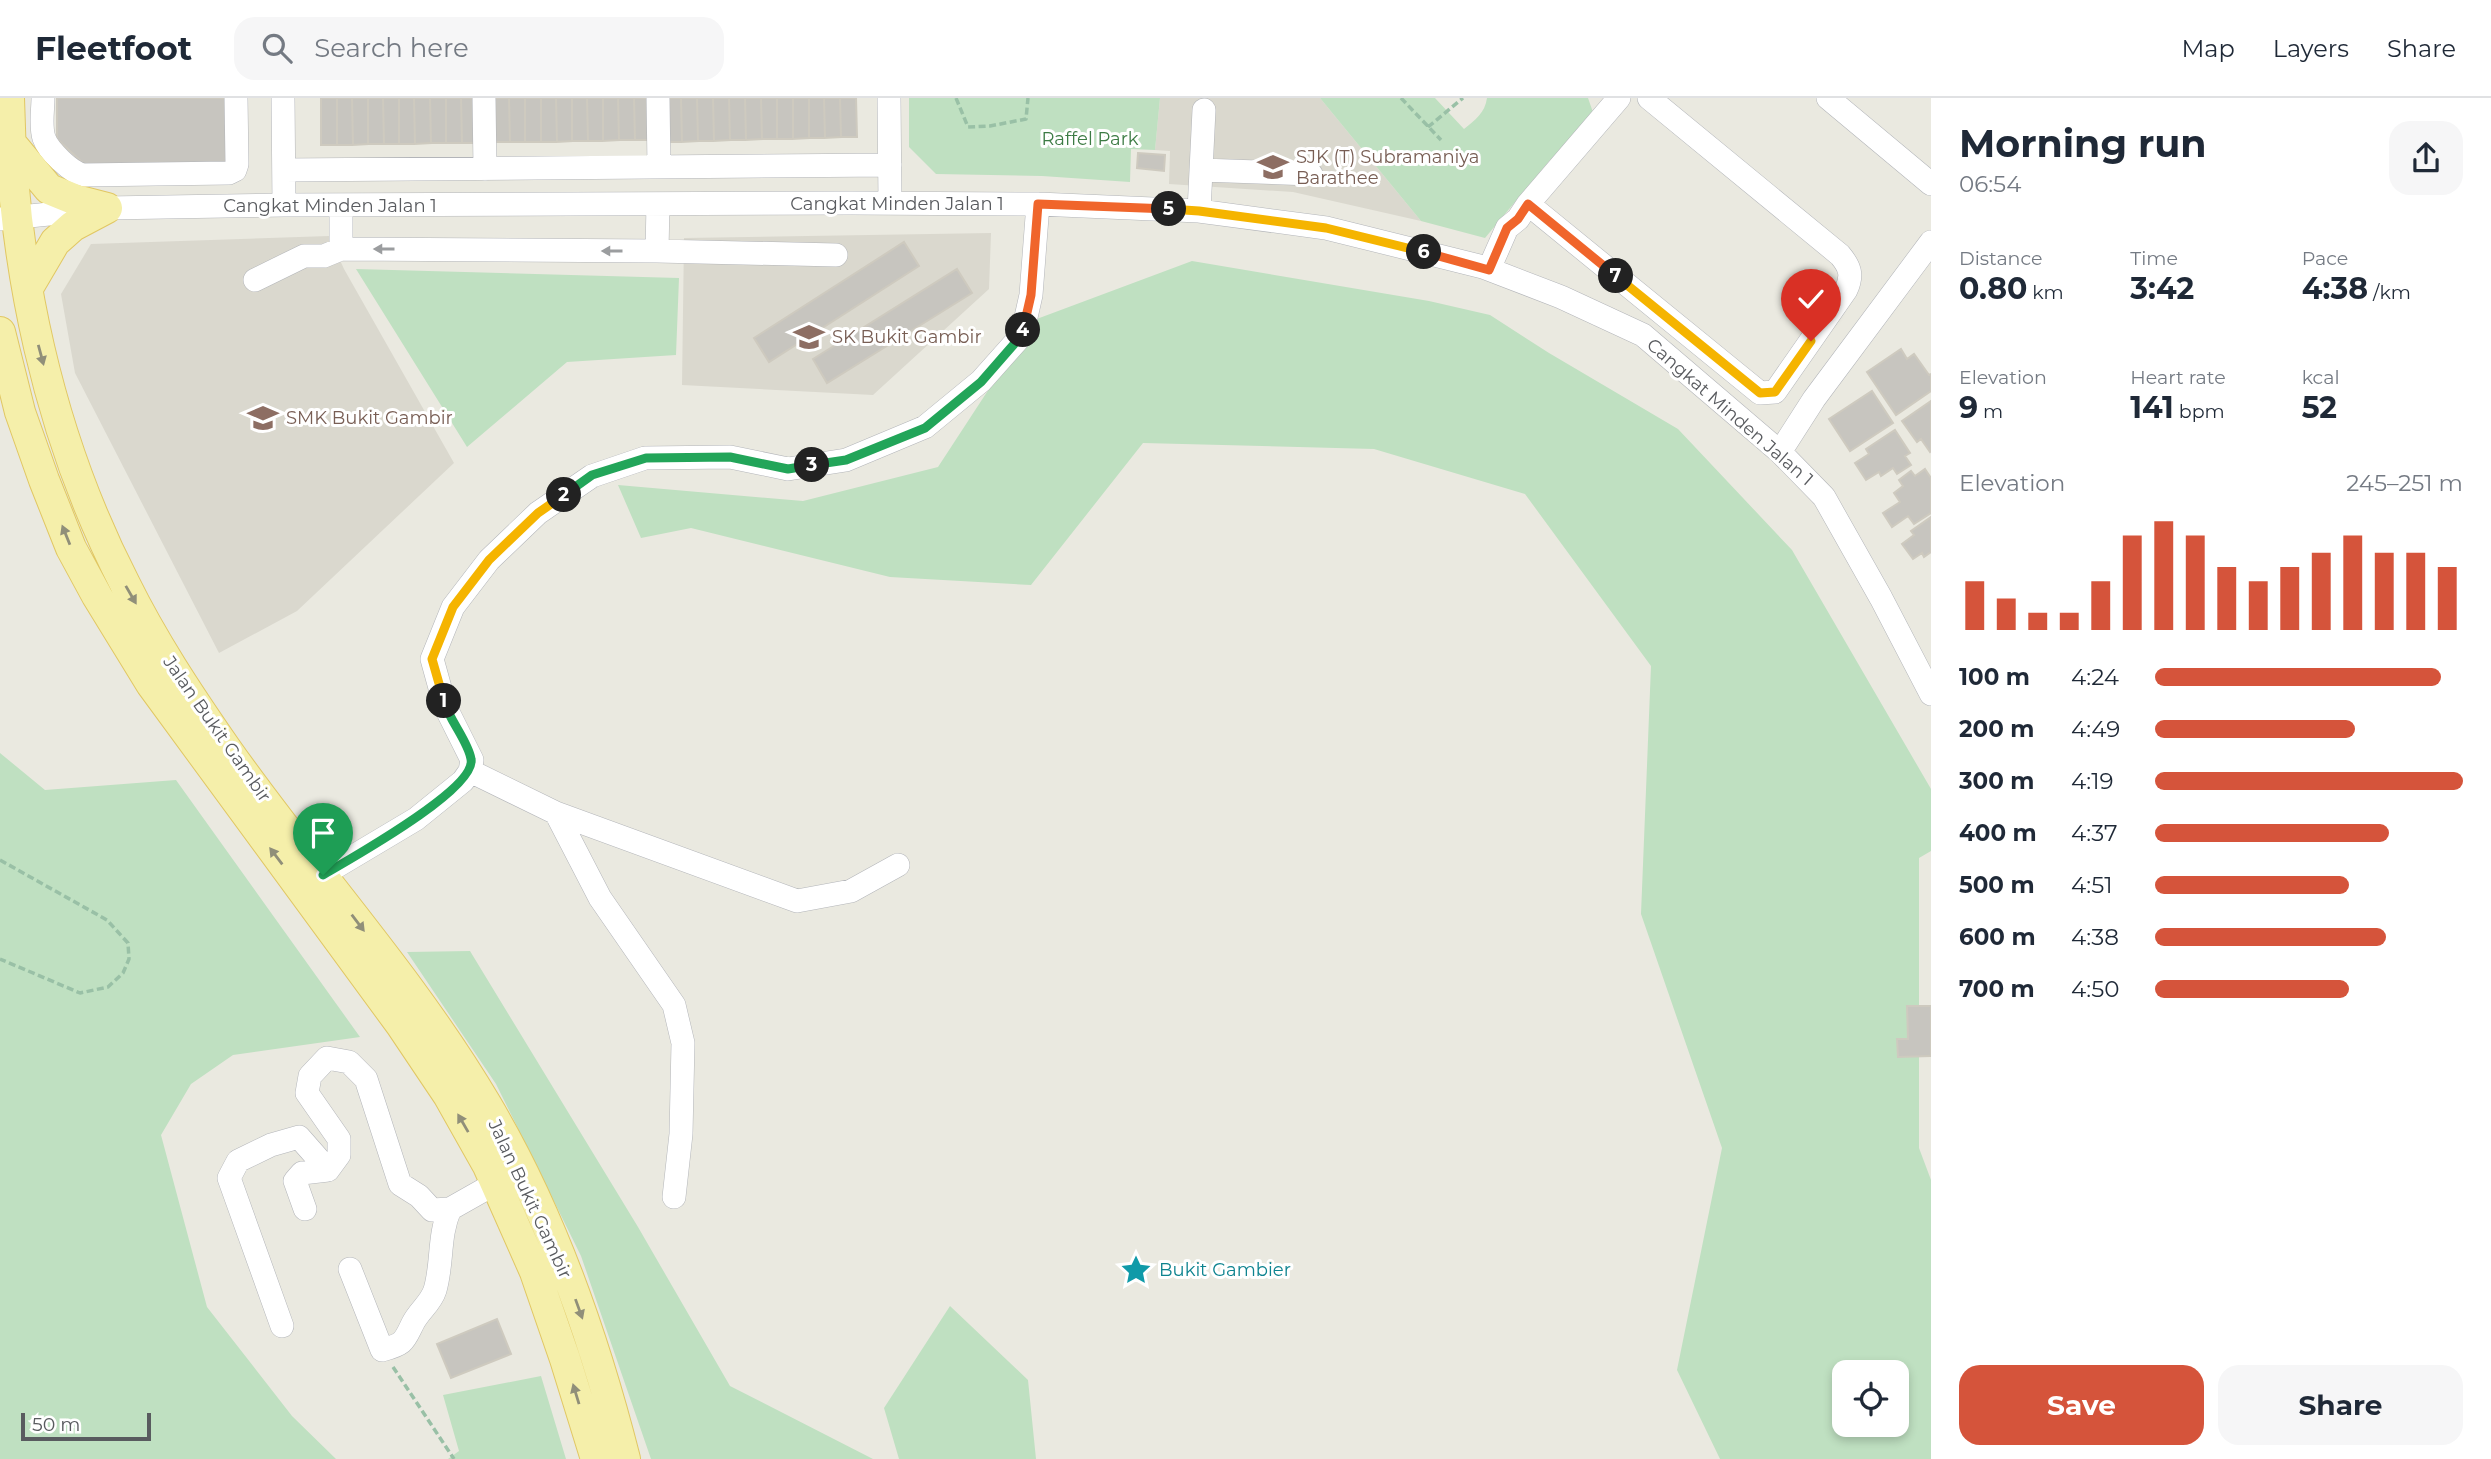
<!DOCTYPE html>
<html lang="en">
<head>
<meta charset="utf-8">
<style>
	body { margin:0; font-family:Montserrat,sans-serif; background:#f6f6f7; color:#1f2937; height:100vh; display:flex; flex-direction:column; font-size:26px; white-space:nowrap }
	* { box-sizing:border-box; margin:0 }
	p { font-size:23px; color:#747a83 }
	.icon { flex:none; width:38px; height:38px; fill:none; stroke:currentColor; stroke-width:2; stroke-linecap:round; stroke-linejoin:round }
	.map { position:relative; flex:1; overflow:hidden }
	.sheet { display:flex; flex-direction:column; background:#fff; width:560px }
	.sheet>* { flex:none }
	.tools { position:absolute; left:1832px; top:1262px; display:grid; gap:14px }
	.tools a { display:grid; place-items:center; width:77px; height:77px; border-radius:14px; background:#fff; box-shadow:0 4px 10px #0003; font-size:35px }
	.scale { position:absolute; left:21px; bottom:18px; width:130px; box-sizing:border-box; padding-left:7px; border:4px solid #595b5f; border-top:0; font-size:19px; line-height:24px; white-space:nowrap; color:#595b5f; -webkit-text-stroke:5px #fff; paint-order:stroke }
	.pin { position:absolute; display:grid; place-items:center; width:60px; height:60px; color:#fff; margin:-72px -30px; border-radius:50% 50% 50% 0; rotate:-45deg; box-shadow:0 0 7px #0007 }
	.pin .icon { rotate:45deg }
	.km { position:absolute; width:35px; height:35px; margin:-18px; border-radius:50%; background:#222; color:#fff; font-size:19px; line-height:35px; text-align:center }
	.round { display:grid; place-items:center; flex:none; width:74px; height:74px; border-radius:21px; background:#f6f6f7 }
	.summary { display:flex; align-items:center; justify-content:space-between; height:119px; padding:0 28px }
	h1 { font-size:38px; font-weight:700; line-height:52px }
	.stats { display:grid; grid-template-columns:repeat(3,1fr); gap:10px; height:119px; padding:7px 28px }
	.stats div { display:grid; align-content:center }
	.stats b { font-size:30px; font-weight:700 }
	.stats small { font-size:19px; font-weight:400 }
	.stats p { font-size:19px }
	.chart { height:196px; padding:14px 28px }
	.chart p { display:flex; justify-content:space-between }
	.chart svg { width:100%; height:126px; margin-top:7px; stroke:#d5543b; stroke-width:6 }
	.button { display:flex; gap:14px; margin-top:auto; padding:14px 28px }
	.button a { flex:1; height:80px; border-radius:21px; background:#d5543b; color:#fff; font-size:28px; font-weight:700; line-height:80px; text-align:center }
	.button a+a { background:#f6f6f7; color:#1f2937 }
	ul { padding:0 28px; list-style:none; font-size:23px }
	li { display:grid; grid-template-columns:112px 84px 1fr; align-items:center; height:52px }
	li i { height:18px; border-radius:9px; background:#d5543b }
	header { display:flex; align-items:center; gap:42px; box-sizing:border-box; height:98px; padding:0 35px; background:#fff; border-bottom:2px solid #e0e1e3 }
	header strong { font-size:33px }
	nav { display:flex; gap:38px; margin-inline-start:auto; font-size:24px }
	.search { width:490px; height:63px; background:#f6f6f7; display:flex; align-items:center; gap:18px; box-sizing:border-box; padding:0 24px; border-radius:21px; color:#747a83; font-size:26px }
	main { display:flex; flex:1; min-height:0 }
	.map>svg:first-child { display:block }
	.education { fill:#dad8ce }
	.green { fill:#bfe0c1; fill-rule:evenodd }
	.building { fill:#c7c5bf; stroke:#cecabf; stroke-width:2 }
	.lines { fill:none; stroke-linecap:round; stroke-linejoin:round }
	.minor-casing { stroke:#b3b5b9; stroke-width:24 }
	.major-casing { stroke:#e1c763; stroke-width:32 }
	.path { stroke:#99c0a6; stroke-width:3.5; stroke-dasharray:7 3.5; stroke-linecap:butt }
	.minor { stroke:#fff; stroke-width:23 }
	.major { stroke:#f5efaa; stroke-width:30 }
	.oneway { fill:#9b9d9f }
	.oneway2 { fill:#908f79 }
	.split-1-casing { stroke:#fff; stroke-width:14 }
	.split-2-casing { stroke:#fff; stroke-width:14 }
	.split-3-casing { stroke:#fff; stroke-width:14 }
	.split-4-casing { stroke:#fff; stroke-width:14 }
	.split-5-casing { stroke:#fff; stroke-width:14 }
	.split-6-casing { stroke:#fff; stroke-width:14 }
	.split-7-casing { stroke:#fff; stroke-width:14 }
	.split-8-casing { stroke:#fff; stroke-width:14 }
	.split-1 { stroke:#22a559; stroke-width:9 }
	.split-2 { stroke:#f5b400; stroke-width:9 }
	.split-3 { stroke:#22a559; stroke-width:9 }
	.split-4 { stroke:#22a559; stroke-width:9 }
	.split-5 { stroke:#f0652b; stroke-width:9 }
	.split-6 { stroke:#f5b400; stroke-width:9 }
	.split-7 { stroke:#f0652b; stroke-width:9 }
	.split-8 { stroke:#f5b400; stroke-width:9 }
	.labels { text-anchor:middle; stroke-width:6; stroke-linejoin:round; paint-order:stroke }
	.park-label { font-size:18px; fill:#3c7b44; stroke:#fff }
	.education-label { font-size:18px; fill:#785e54; stroke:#fff; text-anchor:start }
	.street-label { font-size:18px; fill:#595b5f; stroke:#fff }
	.culture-label { font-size:18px; fill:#0d838f; stroke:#fff; text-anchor:start }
</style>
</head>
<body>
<header>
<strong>Fleetfoot</strong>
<div class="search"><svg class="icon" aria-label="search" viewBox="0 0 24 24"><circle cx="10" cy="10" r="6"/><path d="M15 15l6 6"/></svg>Search here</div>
<nav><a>Map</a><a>Layers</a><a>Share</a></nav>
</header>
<main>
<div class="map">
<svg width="1931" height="1361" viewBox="0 0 1931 1361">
	<rect width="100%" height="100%" fill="#eae9e0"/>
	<!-- education -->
	<path class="education" d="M1160 0H1320L1421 123 1293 94 1169 86 1170 53 1155 52Z
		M991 135 989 191 873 297 682 287 684 140Z
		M329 138 344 171 454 365 297 513 219 555 75 275 61 196 91 146Z"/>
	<!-- green -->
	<path class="green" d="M909 0H1160L1155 52 1131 51 1130 84 1042 78 936 76 909 49Z
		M1320 0H1435L1464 31C1475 22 1485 15 1487 0H1588L1595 20 1550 62 1485 140 1421 123Z
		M1192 163 1429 203 1490 217 1549 255 1678 331 1792 452 1931 691V753L1919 760V1050L1931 1082V1361H1720L1677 1272 1722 1050 1641 816 1651 568 1525 396 1374 351 1143 345 1031 487 890 479 691 430 641 440 618 387 803 403 938 369 1034 222ZM1844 1274H1897V1326H1844Z
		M356 171 679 180 676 257 567 264 467 349Z
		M0 655 45 692 176 682 360 939 233 957 191 986 161 1037 207 1209 292 1318 336 1361H0Z
		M470 853 638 1129 730 1288 873 1361H651L581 1158 496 986 407 854Z
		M950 1208 1028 1282 1036 1361H899L884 1310Z
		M541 1278 566 1361H448L459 1353 443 1297Z"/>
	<!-- building -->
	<path class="building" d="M57 0H227V66L85 67 57 41Z
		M321 0H337V47H321Z
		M337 0H352L353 47H337Z
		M352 0H368V46L353 47Z
		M368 0H383L384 46H368Z
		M383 0H399V46H384Z
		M399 0H414L415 46H399Z
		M414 0H430L431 45 415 46Z
		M430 0H446V45H431Z
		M446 0H461L462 45H446Z
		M461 0H477V45H462Z
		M494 0H509L510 44H494Z
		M509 0H525V44H510Z
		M525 0H541V44H525Z
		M541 0H556L557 44H541Z
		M556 0H572V43L557 44Z
		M572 0H587L588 43H572Z
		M587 0H603V43H588Z
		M603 0H618L619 42 603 43Z
		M618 0H634L635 42H619Z
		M634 0H650V42H635Z
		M665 0H681L682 44H666Z
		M681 0H697L698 43 682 44Z
		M697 0H713L714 43H698Z
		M713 0H729L730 42 714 43Z
		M729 0H745L746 42H730Z
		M745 0H761L762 41 746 42Z
		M761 0H777V41H762Z
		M777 0H793V41H777Z
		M793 0H809V40L793 41Z
		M809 0H824L825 40H809Z
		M824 0H840L841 39 825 40Z
		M840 0H856L857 39H841Z
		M1138 55 1165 57 1164 73 1137 70Z
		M904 144 919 168 769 264 754 240Z
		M957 171 972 195 827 285 813 261Z
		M1901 251 1907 261 1914 256 1929 277 1931 276V293L1896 317 1867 274Z
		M1872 293 1893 325 1850 353 1829 321Z
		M1931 303V353L1930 354 1921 341 1917 344 1902 323Z
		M1895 332 1910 355 1905 358 1911 367 1897 376 1893 370 1881 378 1879 374 1866 382 1855 365 1869 356 1866 351Z
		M1925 371 1931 380V415L1914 426 1908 418 1892 429 1883 415 1900 404 1894 395 1903 388 1899 382 1911 373 1915 378Z
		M1931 419V454L1924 459 1922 455 1913 461 1902 446 1914 437 1911 433Z
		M1907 908H1931V958L1898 959 1897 941H1908Z
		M497 1221 511 1256 451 1280 437 1246Z"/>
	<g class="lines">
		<!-- minor casing -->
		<g class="minor-casing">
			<path id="minor" d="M43 0C43 12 40 28 44 40 48 52 71 75 84 77L229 75 235 72 237 66 236 0
				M283 0 284 107
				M484 0 485 71
				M658 0 659 69
				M889 0 890 105
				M1828 0 1931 86
				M284 72 890 67
				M1201 72 1311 76
				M1528 106 1760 295 1775 294 1846 192C1853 177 1850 169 1840 157L1649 0
				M341 107V151L657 153 658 106
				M1199 113 1204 12
				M0 121 107 110 284 107 852 105 1038 106 1199 113 1326 130 1483 169 1561 199 1643 237 1780 354 1824 399 1881 500 1931 596
				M657 153 836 157
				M1489 171 1507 130 1518 121 1528 106 1619 0
				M255 182 304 158H324L341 151
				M1780 354 1814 301 1931 144
				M470 673 556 715 600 800 674 907 683 945 681 1036 674 1099
				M556 715 797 803 851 793 898 767
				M322 777 416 721 463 683 470 673 472 662 445 608 432 561 453 509 489 462 538 415 592 378 645 360 730 359 788 371 846 362 925 329 981 283 1022 237 1031 197 1038 106
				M305 1111 295 1083 302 1075 328 1072 339 1057V1041L307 995 310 978 327 960 349 964 366 981 400 1086 419 1098 432 1112 450 1111
				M350 1171 382 1252C405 1246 404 1243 413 1225 419 1213 431 1205 435 1192 443 1165 438 1138 450 1111L496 1085
				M282 1228 229 1080 238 1063 271 1047 299 1039 328 1072"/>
		</g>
		<!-- major casing -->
		<g class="major-casing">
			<path id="major" d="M9 0C12 167 48 337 125 486 153 543 189 597 225 649 309 769 411 879 486 1006 551 1115 594 1239 625 1361
				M10 44 49 91 76 102 107 110
				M28 190 55 144 73 128 107 110
				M0 234 20 314 44 382 71 450 97 498 151 586 401 927 448 997 488 1068 535 1174 565 1261 596 1361"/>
		</g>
		<!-- path -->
		<path class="path" d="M956 0 968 29 990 28 1026 21 1028 0
			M1401 0 1441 42
			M1428 29 1463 0
			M0 762 107 822 128 845 129 861 123 875 108 889 80 895 0 861
			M393 1269 454 1361"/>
		<!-- minor -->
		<use href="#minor" class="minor"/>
		<!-- major -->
		<use href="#major" class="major"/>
	</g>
	<!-- one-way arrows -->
	<defs><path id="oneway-solid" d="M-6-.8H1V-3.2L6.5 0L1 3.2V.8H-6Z" transform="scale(1.75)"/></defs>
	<g class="oneway">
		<use href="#oneway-solid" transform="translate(384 151) rotate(-180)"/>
		<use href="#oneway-solid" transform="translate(612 153) rotate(-180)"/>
	</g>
	<g class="oneway2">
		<use href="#oneway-solid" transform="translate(41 257) rotate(75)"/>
		<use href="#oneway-solid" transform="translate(66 437) rotate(-112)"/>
		<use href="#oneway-solid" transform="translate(131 497) rotate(60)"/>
		<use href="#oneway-solid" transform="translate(276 758) rotate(-127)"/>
		<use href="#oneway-solid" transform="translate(358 825) rotate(53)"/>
		<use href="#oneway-solid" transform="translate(463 1025) rotate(-120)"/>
		<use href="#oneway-solid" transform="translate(579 1211) rotate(70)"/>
		<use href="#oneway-solid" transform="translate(576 1296) rotate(-107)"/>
	</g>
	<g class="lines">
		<!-- split-1 casing -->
		<g class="split-1-casing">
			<path id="split-1" d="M323 777C348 762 477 691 471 661 468 643 449 622 444 603"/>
		</g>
		<!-- split-2 casing -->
		<g class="split-2-casing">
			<path id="split-2" d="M444 603 432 561 453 509 489 462 538 415 564 397"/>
		</g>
		<!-- split-3 casing -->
		<g class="split-3-casing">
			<path id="split-3" d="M564 397 592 377 646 360 730 359 788 371 812 367"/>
		</g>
		<!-- split-4 casing -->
		<g class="split-4-casing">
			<path id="split-4" d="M812 367 846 362 925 330 981 284 1022 237 1023 232"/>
		</g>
		<!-- split-5 casing -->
		<g class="split-5-casing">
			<path id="split-5" d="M1023 232 1031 197 1038 106 1169 111"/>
		</g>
		<!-- split-6 casing -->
		<g class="split-6-casing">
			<path id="split-6" d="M1169 111 1199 113 1326 130 1424 154"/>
		</g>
		<!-- split-7 casing -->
		<g class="split-7-casing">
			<path id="split-7" d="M1424 154 1489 172 1507 130 1518 121 1528 106 1616 178"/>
		</g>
		<!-- split-8 casing -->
		<g class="split-8-casing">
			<path id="split-8" d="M1616 178 1760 295 1775 294 1811 243"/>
		</g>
		<!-- split-1 -->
		<use href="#split-1" class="split-1"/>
		<!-- split-2 -->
		<use href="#split-2" class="split-2"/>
		<!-- split-3 -->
		<use href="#split-3" class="split-3"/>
		<!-- split-4 -->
		<use href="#split-4" class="split-4"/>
		<!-- split-5 -->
		<use href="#split-5" class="split-5"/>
		<!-- split-6 -->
		<use href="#split-6" class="split-6"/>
		<!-- split-7 -->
		<use href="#split-7" class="split-7"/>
		<!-- split-8 -->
		<use href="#split-8" class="split-8"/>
	</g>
	<!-- icons -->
	<defs>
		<g id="school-bare" transform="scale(2.415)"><path d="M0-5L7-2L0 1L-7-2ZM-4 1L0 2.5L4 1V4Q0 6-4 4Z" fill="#8d6e63" stroke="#fff" stroke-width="2.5" paint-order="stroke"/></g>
		<g id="sight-bare" transform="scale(2.415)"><path d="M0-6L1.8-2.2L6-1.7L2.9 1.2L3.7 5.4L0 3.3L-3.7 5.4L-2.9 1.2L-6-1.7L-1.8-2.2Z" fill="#0f9aa8" stroke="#fff" stroke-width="2.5" paint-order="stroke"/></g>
	</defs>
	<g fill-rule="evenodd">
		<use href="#school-bare" x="1273" y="69"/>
		<use href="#school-bare" x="809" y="239"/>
		<use href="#school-bare" x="263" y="320"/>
		<use href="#sight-bare" x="1136" y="1172"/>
	</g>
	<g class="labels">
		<!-- park labels -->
		<g class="park-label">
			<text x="1090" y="47">Raffel Park</text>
		</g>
		<!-- education labels -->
		<g class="education-label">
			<text x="1296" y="65">SJK (T) Subramaniya<tspan x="1296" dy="21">Barathee</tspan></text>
			<text x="832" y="245">SK Bukit Gambir</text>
			<text x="286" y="326">SMK Bukit Gambir</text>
		</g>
		<!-- street labels -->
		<g class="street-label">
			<text x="897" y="112">Cangkat Minden Jalan 1</text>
			<text x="330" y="114">Cangkat Minden Jalan 1</text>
			<text transform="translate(1730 314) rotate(41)" y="6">Cangkat Minden Jalan 1</text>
			<text transform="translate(217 631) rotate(55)" y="6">Jalan Bukit Gambir</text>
			<text transform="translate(530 1101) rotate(65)" y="6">Jalan Bukit Gambir</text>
		</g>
		<!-- culture labels -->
		<g class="culture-label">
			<text x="1159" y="1178">Bukit Gambier</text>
		</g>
	</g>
</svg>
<div class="tools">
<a><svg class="icon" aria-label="locate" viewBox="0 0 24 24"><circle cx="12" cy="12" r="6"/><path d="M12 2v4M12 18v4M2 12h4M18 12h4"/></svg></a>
</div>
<div class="scale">50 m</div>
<div class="pin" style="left:323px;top:777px;background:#1e9e55"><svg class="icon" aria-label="arrive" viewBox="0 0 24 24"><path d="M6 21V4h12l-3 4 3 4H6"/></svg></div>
<div class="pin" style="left:1811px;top:243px;background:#d93025"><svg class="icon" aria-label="check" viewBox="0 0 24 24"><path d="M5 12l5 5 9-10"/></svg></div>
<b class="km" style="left:444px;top:603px">1</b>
<b class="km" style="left:564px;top:397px">2</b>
<b class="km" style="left:812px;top:367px">3</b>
<b class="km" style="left:1023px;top:232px">4</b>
<b class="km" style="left:1169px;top:111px">5</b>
<b class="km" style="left:1424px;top:154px">6</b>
<b class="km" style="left:1616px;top:178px">7</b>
</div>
<section class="sheet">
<div class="summary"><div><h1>Morning run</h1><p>06:54</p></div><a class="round"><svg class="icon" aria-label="share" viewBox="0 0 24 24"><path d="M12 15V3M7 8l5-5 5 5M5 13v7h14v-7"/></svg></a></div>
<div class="stats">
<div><p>Distance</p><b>0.80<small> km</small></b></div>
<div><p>Time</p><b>3:42</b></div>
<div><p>Pace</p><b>4:38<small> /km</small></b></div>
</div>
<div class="stats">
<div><p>Elevation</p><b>9<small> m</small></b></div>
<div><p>Heart rate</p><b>141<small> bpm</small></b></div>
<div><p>kcal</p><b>52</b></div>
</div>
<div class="chart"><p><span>Elevation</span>245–251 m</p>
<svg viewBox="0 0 160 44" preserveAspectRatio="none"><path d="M5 44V27M15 44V33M25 44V38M35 44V38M45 44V27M55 44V11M65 44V6M75 44V11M85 44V22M95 44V27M105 44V22M115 44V17M125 44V11M135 44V17M145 44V17M155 44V22"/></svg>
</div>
<ul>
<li><b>100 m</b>4:24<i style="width:93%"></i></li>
<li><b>200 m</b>4:49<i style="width:65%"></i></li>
<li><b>300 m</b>4:19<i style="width:100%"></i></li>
<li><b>400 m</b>4:37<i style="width:76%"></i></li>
<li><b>500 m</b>4:51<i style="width:63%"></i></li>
<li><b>600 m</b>4:38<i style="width:75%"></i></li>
<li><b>700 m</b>4:50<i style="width:63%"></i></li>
</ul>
<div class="button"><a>Save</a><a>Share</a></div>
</section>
</main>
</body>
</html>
